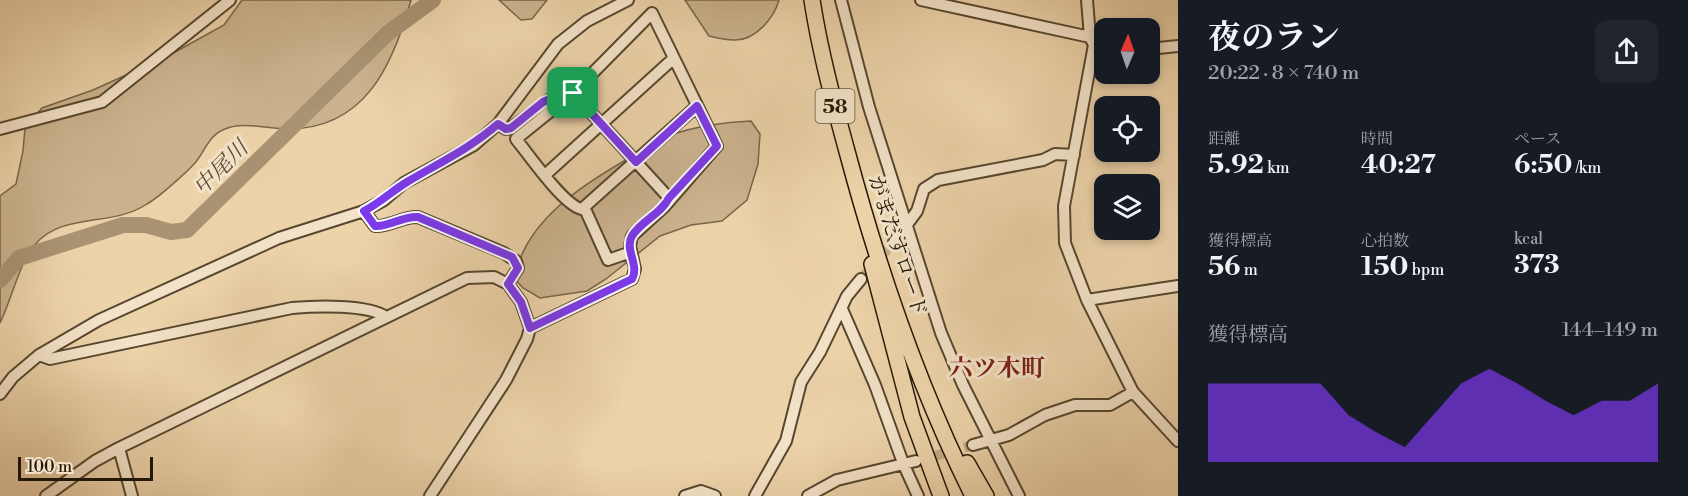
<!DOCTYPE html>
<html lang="ja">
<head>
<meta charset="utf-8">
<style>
	body { margin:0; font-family:"Libre Bodoni","Noto Serif JP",serif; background:#20242c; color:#f1f3f6; height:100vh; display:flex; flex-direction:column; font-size:22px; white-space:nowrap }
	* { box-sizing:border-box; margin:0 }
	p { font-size:20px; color:#9ea1a6 }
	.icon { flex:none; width:33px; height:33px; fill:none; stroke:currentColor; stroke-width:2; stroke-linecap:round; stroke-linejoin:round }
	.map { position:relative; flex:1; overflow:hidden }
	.panel { display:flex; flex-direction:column; background:#171b24; width:510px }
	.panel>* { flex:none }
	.needle { width:39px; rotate:2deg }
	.tools { position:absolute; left:1094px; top:18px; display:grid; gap:12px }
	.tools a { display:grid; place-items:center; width:66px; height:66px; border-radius:12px; background:#171b24; box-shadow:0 3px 9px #0003; font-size:30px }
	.scale { position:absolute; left:18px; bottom:15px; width:135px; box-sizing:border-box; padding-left:6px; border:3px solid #251806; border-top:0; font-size:16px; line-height:21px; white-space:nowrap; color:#251806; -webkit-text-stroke:4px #f3e2c8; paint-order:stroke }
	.pin { position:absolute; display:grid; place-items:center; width:51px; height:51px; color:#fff; margin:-26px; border-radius:12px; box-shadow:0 3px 9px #0006 }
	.round { display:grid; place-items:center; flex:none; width:63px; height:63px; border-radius:12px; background:#20242c }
	.head { display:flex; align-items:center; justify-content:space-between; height:102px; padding:0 30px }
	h1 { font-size:33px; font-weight:700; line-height:45px }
	.metrics { display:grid; grid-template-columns:repeat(3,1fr); gap:9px; height:102px; padding:6px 30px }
	.metrics div { display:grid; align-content:center }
	.metrics b { font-size:26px; font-weight:700 }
	.metrics small { font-size:16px; font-weight:400 }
	.metrics p { font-size:16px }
	.chart { height:168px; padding:12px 30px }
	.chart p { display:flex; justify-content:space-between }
	.chart svg { width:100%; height:108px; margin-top:6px; fill:#7c3aed; opacity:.7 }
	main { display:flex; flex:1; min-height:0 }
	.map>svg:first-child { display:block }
	.green { fill:#cbb38e; stroke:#78664a; stroke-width:1.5 }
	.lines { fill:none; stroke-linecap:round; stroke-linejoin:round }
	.river { stroke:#a99372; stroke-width:16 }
	.minor-tunnel { stroke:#c5ae89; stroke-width:10; stroke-dasharray:10 5; stroke-linecap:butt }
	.minor-casing { stroke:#57472f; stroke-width:14 }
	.highway-casing { stroke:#251806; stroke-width:18 }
	.minor { stroke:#f3e2c8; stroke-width:10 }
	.highway { stroke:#edd3aa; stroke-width:15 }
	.route-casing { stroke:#fff; stroke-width:12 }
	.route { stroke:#7c3aed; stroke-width:8 }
	.labels { text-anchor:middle; stroke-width:6; stroke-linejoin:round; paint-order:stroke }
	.shield { fill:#f3e2c8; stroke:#635540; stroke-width:1.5 }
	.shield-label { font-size:20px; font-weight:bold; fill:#251806 }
	.street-label { font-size:21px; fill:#251806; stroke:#f3e2c8 }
	.water-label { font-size:22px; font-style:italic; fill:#5a4931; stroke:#f3e2c8 }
	.quarter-label { font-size:24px; font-weight:bold; fill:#7a1f14; stroke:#f3e2c8 }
</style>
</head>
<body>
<main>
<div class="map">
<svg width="1178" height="496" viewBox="0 0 1178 496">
	<rect width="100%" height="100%" fill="#edd3aa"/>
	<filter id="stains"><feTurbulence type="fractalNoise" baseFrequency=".00333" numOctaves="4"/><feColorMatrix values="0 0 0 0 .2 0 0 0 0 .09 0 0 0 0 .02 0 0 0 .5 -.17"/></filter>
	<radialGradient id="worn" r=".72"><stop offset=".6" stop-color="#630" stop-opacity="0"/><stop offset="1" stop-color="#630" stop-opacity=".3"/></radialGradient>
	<!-- green -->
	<path class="green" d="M242 0H411C393 65 365 129 288 129 268 129 243 121 225 129 209 135 205 151 195 163 187 172 158 198 147 204 108 230 53 208 27 256 16 277 10 302 0 323V196L16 184 23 151 25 128 42 108 93 90 168 56 224 25Z
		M499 0H547L532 19 521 20Z
		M685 0H779C774 18 755 41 734 40 726 40 717 38 709 36Z
		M751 121 760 134 758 164 747 200 722 221 691 225 660 236 606 279 587 291 540 298 523 288 514 278C526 220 582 185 631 157 643 150 657 139 670 135 697 126 723 122 751 121Z"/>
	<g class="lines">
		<!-- river -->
		<path class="river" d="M0 280 19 258 123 225H146L171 232 187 230 388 33 433 0"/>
		<!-- minor-tunnel -->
		<path class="minor-tunnel" d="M861 279 894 242
			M921 460 973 445"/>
		<!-- minor casing -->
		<g class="minor-casing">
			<path id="minor" d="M841 0 869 107 941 333 963 385 1019 496
				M921 0 1090 37
				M1087 0 1090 37 1094 45 1064 206 1065 243 1087 300 1133 392 1178 441
				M1149 49 1178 46
				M498 124 506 129 511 128 554 96 573 93 669 198
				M0 129 102 102 230 0
				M545 175 674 58
				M585 209 608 260 631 252
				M364 211 375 226C390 227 403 216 418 217L504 253 516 261 518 268 508 284
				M894 242 917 211 924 189 938 180 1043 160 1055 154 1074 155
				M1087 300 1178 286
				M842 309 875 385 903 463 918 496
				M530 328 632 279 635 269 630 246 632 236 665 206 717 146 652 13 573 93 516 139C529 155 564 206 582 209L697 106
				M39 355 50 359 292 308C315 306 368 304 386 317
				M0 394 13 377 39 355 99 320 279 238 364 211 384 200 404 183 474 145 498 124 558 44 587 21 628 0
				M973 445 1009 435 1045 415 1075 405H1110L1133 392
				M119 448 132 496
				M46 496 95 461 119 448 467 278 494 277 508 284 521 302 530 328 527 339 506 380 430 496
				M685 496 701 491 715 496
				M755 496 786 441 801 382 820 352 847 296 861 279
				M808 496 837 480 916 461"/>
		</g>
		<!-- highway casing -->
		<g class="highway-casing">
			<path id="highway" d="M812 0C820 52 834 104 848 155 879 271 919 388 973 496
				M872 264 912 417 941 496
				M967 463 986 496"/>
		</g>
		<!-- minor -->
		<use href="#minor" class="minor"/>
		<!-- highway -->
		<use href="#highway" class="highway"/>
	</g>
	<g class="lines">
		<!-- route casing -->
		<g class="route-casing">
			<path id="route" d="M564 93H573L636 162 697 106 717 146 669 198C661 214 641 221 632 236 624 250 640 265 632 279L530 328 521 302 508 284 518 268 512 257 418 217C402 216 390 227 375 226L364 211C380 203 392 191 407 182 439 163 469 149 498 124L506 129 511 128 543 102Z"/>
		</g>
		<!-- route -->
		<use href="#route" class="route"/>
	</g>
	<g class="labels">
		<!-- shield labels -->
		<rect class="shield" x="815.5" y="89" width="39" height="34" rx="4.5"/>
		<g class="shield-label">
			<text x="835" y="113">58</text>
		</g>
		<!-- street labels -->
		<g class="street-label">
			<text transform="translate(898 246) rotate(72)" y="7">がまだすロード</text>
		</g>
		<!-- water labels -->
		<g class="water-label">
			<text transform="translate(220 167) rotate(-45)" y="8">中尾川</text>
		</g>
		<!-- quarter labels -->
		<g class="quarter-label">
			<text x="997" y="376">六ツ木町</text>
		</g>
	</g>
	<rect width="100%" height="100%" filter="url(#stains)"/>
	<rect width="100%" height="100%" fill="url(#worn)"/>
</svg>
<div class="tools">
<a><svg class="needle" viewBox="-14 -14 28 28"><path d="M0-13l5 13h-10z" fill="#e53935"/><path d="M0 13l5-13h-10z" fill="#9ea1a6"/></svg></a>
<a><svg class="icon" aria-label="locate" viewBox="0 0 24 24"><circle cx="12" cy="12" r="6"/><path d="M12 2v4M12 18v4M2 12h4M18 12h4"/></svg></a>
<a><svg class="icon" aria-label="layers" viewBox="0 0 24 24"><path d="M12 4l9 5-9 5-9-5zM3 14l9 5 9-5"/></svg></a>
</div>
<div class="scale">100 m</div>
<div class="pin" style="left:573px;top:93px;background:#1e9e55"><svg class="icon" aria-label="arrive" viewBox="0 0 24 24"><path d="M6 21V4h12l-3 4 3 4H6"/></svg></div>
</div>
<section class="panel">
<div class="head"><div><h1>夜のラン</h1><p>20:22 · 8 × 740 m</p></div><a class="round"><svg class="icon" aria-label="share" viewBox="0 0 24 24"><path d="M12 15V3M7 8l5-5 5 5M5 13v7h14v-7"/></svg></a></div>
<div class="metrics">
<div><p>距離</p><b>5.92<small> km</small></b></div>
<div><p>時間</p><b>40:27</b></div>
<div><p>ペース</p><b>6:50<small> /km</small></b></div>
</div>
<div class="metrics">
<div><p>獲得標高</p><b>56<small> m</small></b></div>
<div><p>心拍数</p><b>150<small> bpm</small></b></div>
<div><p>kcal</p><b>373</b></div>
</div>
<div class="chart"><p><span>獲得標高</span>144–149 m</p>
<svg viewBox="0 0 160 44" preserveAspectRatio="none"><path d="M0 44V12L10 12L20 12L30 12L40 12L50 25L60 32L70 38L80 25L90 12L100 6L110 12L120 19L130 25L140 19L150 19L160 12V44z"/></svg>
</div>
</section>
</main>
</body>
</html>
